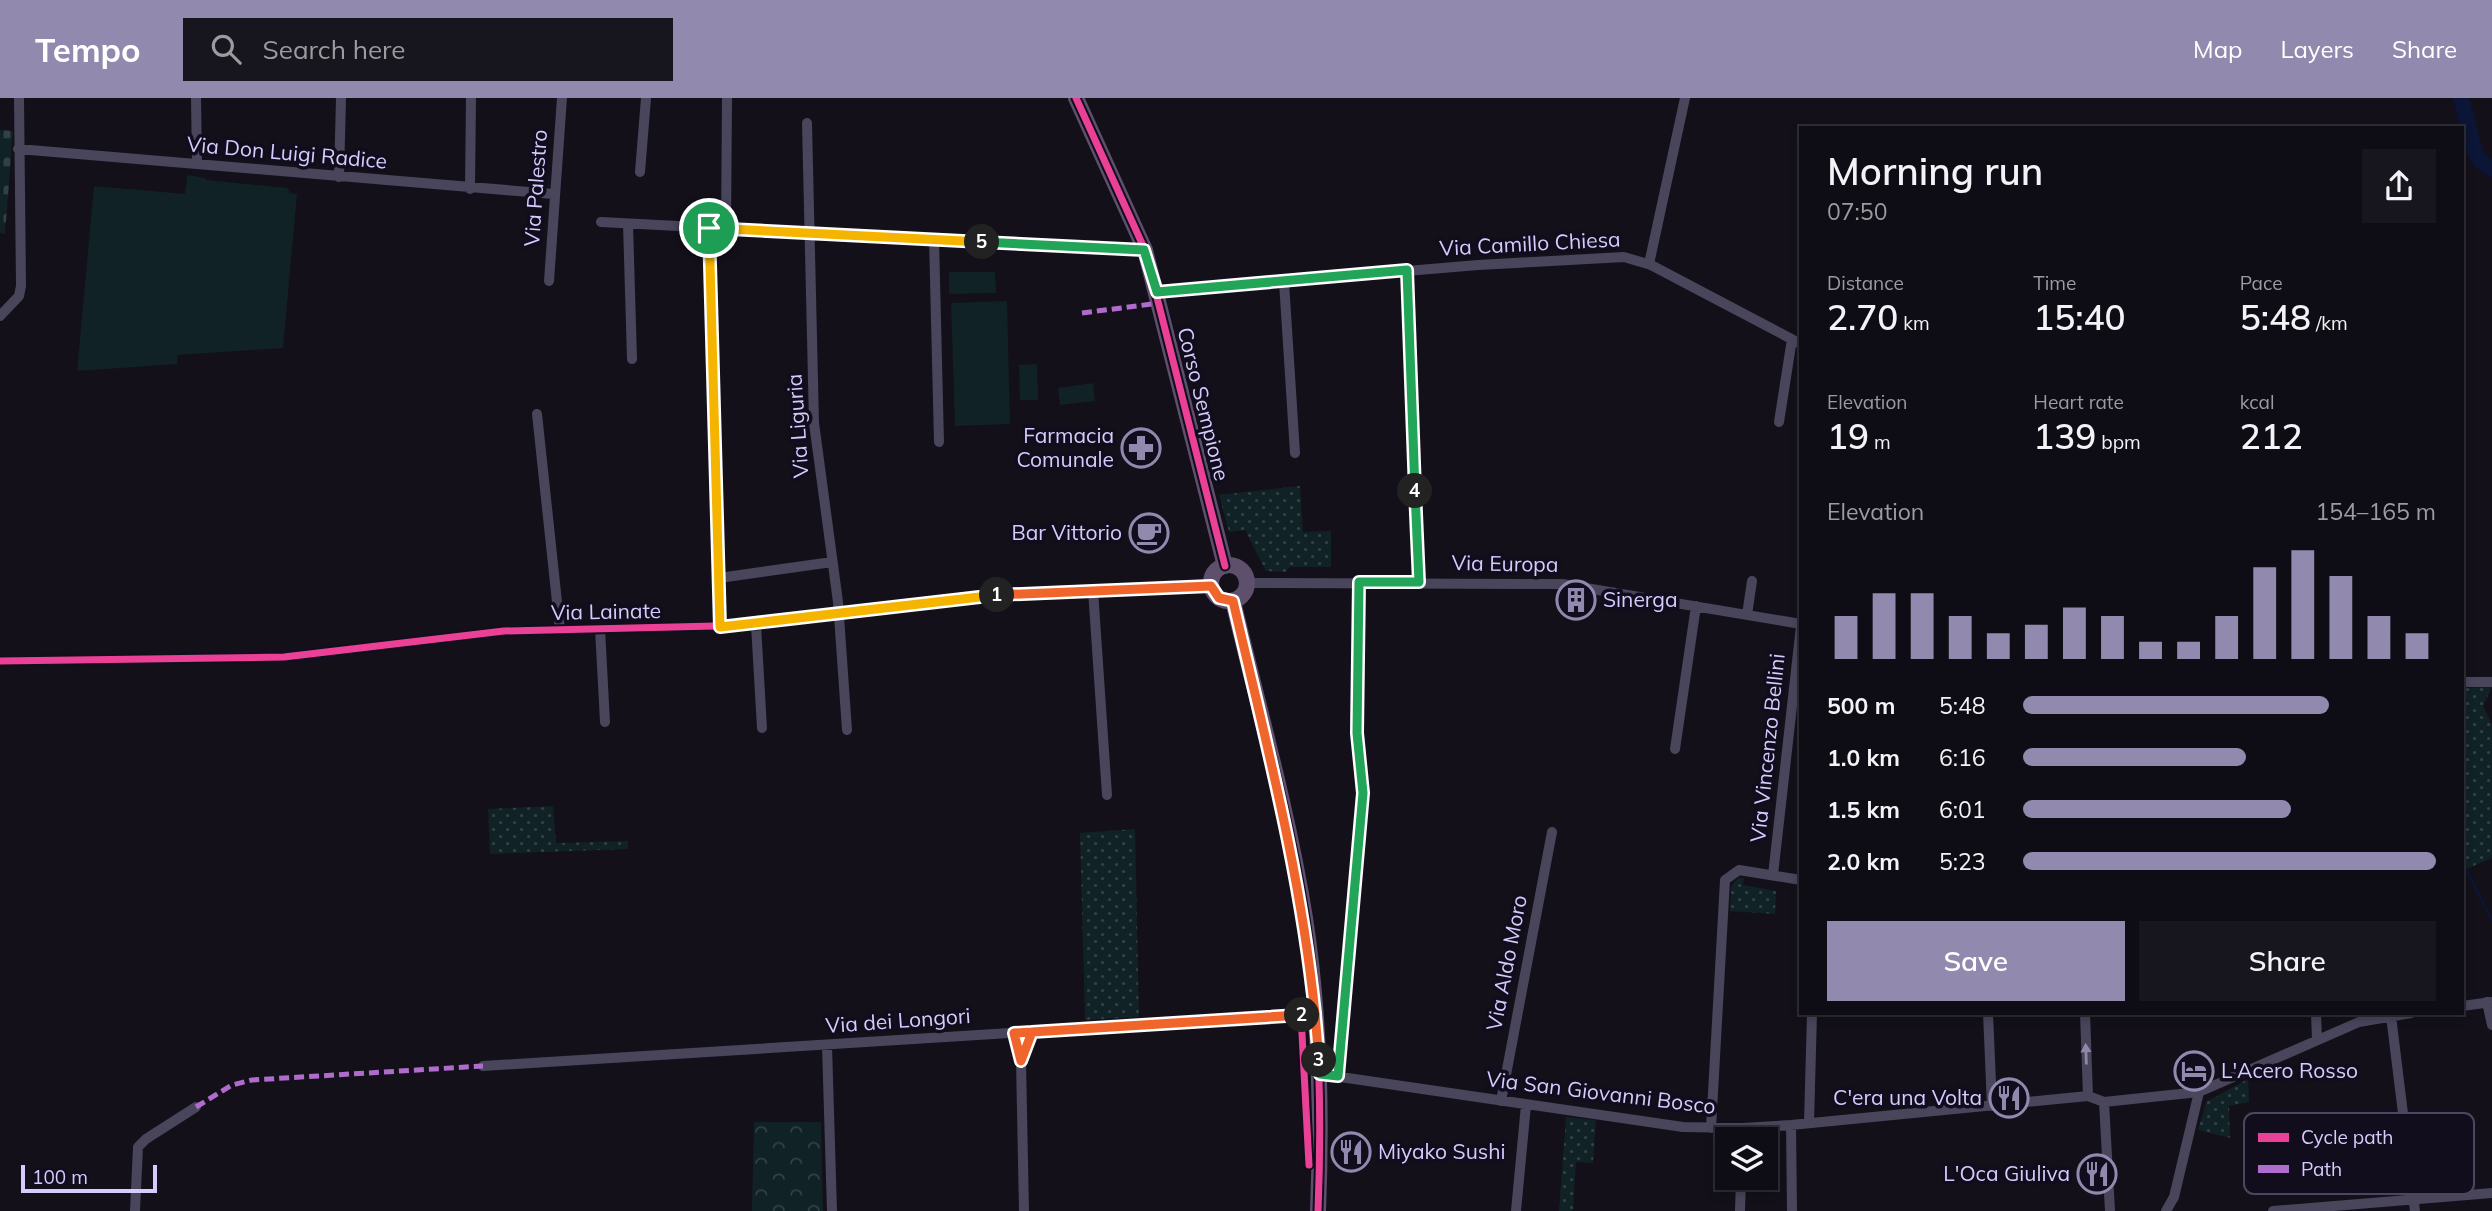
<!DOCTYPE html>
<html lang="en">
<head>
<meta charset="utf-8">
<style>
	body { margin:0; font-family:Mulish,sans-serif; background:#17151d; color:#f1f3f6; height:100vh; display:flex; flex-direction:column; font-size:26px; white-space:nowrap }
	* { box-sizing:border-box; margin:0 }
	p { font-size:23px; color:#9b9ba0 }
	.icon { flex:none; width:38px; height:38px; fill:none; stroke:currentColor; stroke-width:2; stroke-linecap:round; stroke-linejoin:round }
	.map { position:relative; flex:1; overflow:hidden }
	.side { position:absolute; left:1799px; top:28px; width:665px; height:889px; display:flex; flex-direction:column; background:#0e0c14; border-radius:0px; box-shadow:0 4px 10px #0003,0 0 0 2px #2e2c34 }
	.side>* { flex:none }
	.controls { position:absolute; left:1715px; top:1029px; display:grid; gap:14px }
	.controls a { display:grid; place-items:center; width:63px; height:63px; border-radius:0px; background:#0e0c14; box-shadow:0 4px 10px #0003,0 0 0 2px #2e2c34; font-size:35px }
	.scale { position:absolute; left:21px; bottom:18px; width:136px; box-sizing:border-box; padding-left:7px; border:4px solid #d6cbfd; border-top:0; font-size:19px; line-height:24px; white-space:nowrap; color:#d6cbfd; -webkit-text-stroke:5px #110d1d; paint-order:stroke }
	.pin { position:absolute; display:grid; place-items:center; width:60px; height:60px; color:#fff; margin:-30px; border:4px solid #fff; border-radius:50%; box-shadow:0 2px 7px #0007 }
	.km { position:absolute; width:35px; height:35px; margin:-18px; border-radius:50%; background:#222; color:#fff; font-size:19px; line-height:35px; text-align:center }
	.round { display:grid; place-items:center; flex:none; width:74px; height:74px; border-radius:0px; background:#17151d }
	.summary { display:flex; align-items:center; justify-content:space-between; height:119px; padding:0 28px }
	h1 { font-size:38px; font-weight:600; line-height:52px }
	.metrics { display:grid; grid-template-columns:repeat(3,1fr); gap:10px; height:119px; padding:7px 28px }
	.metrics div { display:grid; align-content:center }
	.metrics b { font-size:35px; font-weight:600 }
	.metrics small { font-size:19px; font-weight:400 }
	.metrics p { font-size:19px }
	.chart { height:196px; padding:14px 28px }
	.chart p { display:flex; justify-content:space-between }
	.chart svg { width:100%; height:126px; margin-top:7px; stroke:#928aae; stroke-width:6 }
	.primary-button { display:flex; gap:14px; margin-top:auto; padding:14px 28px }
	.primary-button a { flex:1; height:80px; border-radius:0px; background:#928aae; color:#fff; font-size:28px; font-weight:600; line-height:80px; text-align:center }
	.primary-button a+a { background:#17151d; color:#f1f3f6 }
	ul { padding:0 28px; list-style:none; font-size:23px }
	li { display:grid; grid-template-columns:112px 84px 1fr; align-items:center; height:52px }
	li i { height:18px; border-radius:9px; background:#928aae }
	header { display:flex; align-items:center; gap:42px; box-sizing:border-box; height:98px; padding:0 35px; background:#928aae; color:#fff }
	header strong { font-size:33px }
	nav { display:flex; gap:38px; margin-inline-start:auto; font-size:24px }
	.search { width:490px; height:63px; background:#17151d; display:flex; align-items:center; gap:18px; box-sizing:border-box; padding:0 24px; border-radius:0px; color:#9b9ba0; font-size:26px }
	.map>svg:first-child { display:block }
	.grass { fill:url(#grass-dots) }
	.forest { fill:url(#forest-crowns) }
	.cemetery { fill:url(#cemetery-stones) }
	.pitch { fill:#102225 }
	.lines { fill:none; stroke-linecap:round; stroke-linejoin:round }
	.stream { stroke:#0b1535; stroke-width:2.5 }
	.river { stroke:#0b1535; stroke-width:16 }
	.street { stroke:#49455b; stroke-width:10 }
	.primary { stroke:#5e4f6c; stroke-width:16 }
	.quiet { stroke:#b06ccc; stroke-width:5; stroke-dasharray:10 5; stroke-linecap:butt }
	.cycleway-casing { stroke:#110d1d; stroke-width:11 }
	.cycleway { stroke:#ea4096; stroke-width:7 }
	.oneway { fill:#9088ac }
	.split-1-casing { stroke:#fff; stroke-width:14 }
	.split-2-casing { stroke:#fff; stroke-width:14 }
	.split-3-casing { stroke:#fff; stroke-width:14 }
	.split-4-casing { stroke:#fff; stroke-width:14 }
	.split-5-casing { stroke:#fff; stroke-width:14 }
	.split-6-casing { stroke:#fff; stroke-width:14 }
	.split-1 { stroke:#f5b400; stroke-width:9 }
	.split-2 { stroke:#f0652b; stroke-width:9 }
	.split-3 { stroke:#f0652b; stroke-width:9 }
	.split-4 { stroke:#22a559; stroke-width:9 }
	.split-5 { stroke:#22a559; stroke-width:9 }
	.split-6 { stroke:#f5b400; stroke-width:9 }
	.labels { text-anchor:middle; stroke-width:7; stroke-linejoin:round; paint-order:stroke }
	.street-label { font-size:21px; fill:#d6cbfd; stroke:#110d1d }
	.poi-label { font-size:21px; fill:#d6cbfd; stroke:#110d1d; text-anchor:end }
	.key { fill:#110d1d; stroke:#4c4660; stroke-width:2 }
	.key-label { font-size:19px; fill:#d6cbfd }
</style>
</head>
<body>
<header>
<strong>Tempo</strong>
<div class="search"><svg class="icon" aria-label="search" viewBox="0 0 24 24"><circle cx="10" cy="10" r="6"/><path d="M15 15l6 6"/></svg>Search here</div>
<nav><a>Map</a><a>Layers</a><a>Share</a></nav>
</header>
<div class="map">
<svg width="2492" height="1113" viewBox="0 0 2492 1113">
	<defs>
		<pattern id="grass-dots" width="8" height="8" patternUnits="userSpaceOnUse" patternTransform="scale(1.75)"><rect width="8" height="8" fill="#102225"/><path d="M2 2h.1M6 6h.1" fill="none" stroke="#324146" stroke-width="1.8" stroke-linecap="round"/></pattern>
		<pattern id="forest-crowns" width="20" height="18" patternUnits="userSpaceOnUse" patternTransform="scale(1.75)"><rect width="20" height="18" fill="#102225"/><path d="M2 6a3 3 0 1 1 6 0M12 15a3 3 0 1 1 6 0" fill="none" stroke="#324146"/></pattern>
		<pattern id="cemetery-stones" width="16" height="16" patternUnits="userSpaceOnUse" patternTransform="scale(1.75)"><rect width="16" height="16" fill="#102225"/><path d="M2 7V4a2 2 0 0 1 4 0v3zM10 15v-3a2 2 0 0 1 4 0v3z" fill="#324146"/></pattern>
	</defs>
	<rect width="100%" height="100%" fill="#13101a"/>
	<!-- grass -->
	<path class="grass" d="M1300 388 1303 434 1331 433V469H1290L1285 474 1266 473 1245 432 1229 434 1219 397Z
		M2492 589 2483 608 2492 626V760L2462 773V590Z
		M553 708 556 745 628 743V751L490 756 488 711Z
		M1135 731 1139 919 1085 922 1080 735Z
		M1738 780H1744L1743 787 1776 793 1775 816 1730 813 1731 789Z
		M2248 981 2249 1004 2229 1008 2230 1040 2198 1032 2206 1004Z
		M1566 1019 1596 1022 1593 1065 1576 1064 1573 1113H1559Z
		M2367 1050 2372 1093 2334 1097 2329 1055Z"/>
	<!-- forest -->
	<path class="forest" d="M754 1024H821L823 1113H752Z"/>
	<!-- cemetery -->
	<path class="cemetery" d="M0 32 13 33 5 136 0 135Z"/>
	<!-- pitch -->
	<path class="pitch" d="M187 77 205 80 206 82 288 90 290 95 297 96 283 250 178 257 177 266 77 273 94 88 185 96Z
		M949 174H995L996 195 949 196Z
		M1007 203 1010 326 955 328 951 205Z
		M1037 266 1038 302H1020L1019 267Z
		M1093 285 1095 303 1060 307 1058 290Z"/>
	<g class="lines">
		<!-- stream -->
		<path class="stream" d="M2462 764 2492 822"/>
		<!-- river -->
		<path class="river" d="M2461 0 2475 54 2479 62 2492 71"/>
		<!-- street -->
		<path class="street" d="M196 0 197 66
			M807 25 814 325 838 504 847 632
			M18 51 553 96
			M640 74 646 0
			M339 79 341 0
			M470 91 471 0
			M601 124 1145 152
			M628 126 632 261
			M709 130 720 529
			M726 131 727 0
			M934 141 939 344
			M1649 166 1685 0
			M1407 172 1419 484
			M549 183 562 0
			M1284 184 1295 355
			M1157 194 1478 167 1624 159 1651 167 1801 246
			M0 218 19 198 21 188 19 0
			M537 316 560 532
			M1779 324 1792 241
			M719 480 832 464
			M1247 485 1562 486 1801 526
			M1093 492 1107 697
			M1747 517 1752 483
			M756 527 762 630
			M600 531 605 624
			M0 563 284 559 504 533 756 527 972 498 1211 488
			M2462 584H2492
			M1675 651 1696 508
			M1773 777 1801 528
			M2487 904 2492 927
			M2462 908 2492 904
			M1988 915 1992 1008
			M2085 915 2088 998
			M2316 915 2317 942
			M2391 918 2415 1113
			M1014 935 1021 963 1024 1113
			M827 947 832 1113
			M1021 963 1032 934
			M483 968 1315 916
			M1320 976 1683 1029 1742 1030 1791 1027 2088 998 2104 1004 2199 994 2359 924 2411 915
			M1338 978 1363 695 1357 635 1359 484
			M1501 1003 1552 734
			M2104 1004 2110 1113
			M1809 1025 1812 915
			M1791 1027 1792 1113
			M1711 1030 1725 782 1739 772 1801 782
			M135 1113 138 1049 146 1041 196 1009
			M1516 1113 1526 1007
			M1740 1113 1741 1080
			M2166 1113 2174 1099 2199 994
			M2273 1113 2492 1095"/>
		<!-- primary -->
		<path class="primary" d="M1076 0 1145 152 1225 468
			M1211 485a18 18 0 1 1 36 0a18 18 0 1 1-36 0Z
			M1233 503C1258 608 1288 713 1305 820 1320 917 1322 1015 1318 1113"/>
		<!-- quiet -->
		<path class="quiet" d="M1082 215 1160 205
			M196 1009 232 987 252 982 483 968"/>
		<!-- cycleway casing -->
		<g class="cycleway-casing">
			<path id="cycleway" d="M1076 0 1145 152 1225 468
				M1233 503C1258 608 1288 713 1305 820 1320 917 1322 1015 1318 1113
				M0 563 284 559 504 533 756 527 972 498 1211 488
				M1301 917 1309 1067"/>
		</g>
		<!-- cycleway -->
		<use href="#cycleway" class="cycleway"/>
	</g>
	<!-- one-way arrows -->
	<defs><path id="oneway-solid" d="M-6-.8H1V-3.2L6.5 0L1 3.2V.8H-6Z" transform="scale(1.75)"/></defs>
	<use class="oneway" href="#oneway-solid" transform="translate(2086 956) rotate(-92)"/>
	<g class="lines">
		<!-- split-1 casing -->
		<g class="split-1-casing">
			<path id="split-1" d="M709 130 720 529 997 497"/>
		</g>
		<!-- split-2 casing -->
		<g class="split-2-casing">
			<path id="split-2" d="M997 497 1211 488 1219 500 1233 503C1265 640 1301 775 1315 916L1302 917"/>
		</g>
		<!-- split-3 casing -->
		<g class="split-3-casing">
			<path id="split-3" d="M1302 917 1032 934 1014 935 1021 963 1032 934 1315 916 1319 962"/>
		</g>
		<!-- split-4 casing -->
		<g class="split-4-casing">
			<path id="split-4" d="M1319 962 1320 976 1338 978 1363 695 1357 635 1359 484H1419L1415 393"/>
		</g>
		<!-- split-5 casing -->
		<g class="split-5-casing">
			<path id="split-5" d="M982 144 1144 152 1157 194 1407 172 1415 393"/>
		</g>
		<!-- split-6 casing -->
		<g class="split-6-casing">
			<path id="split-6" d="M709 130 982 144"/>
		</g>
		<!-- split-1 -->
		<use href="#split-1" class="split-1"/>
		<!-- split-2 -->
		<use href="#split-2" class="split-2"/>
		<!-- split-3 -->
		<use href="#split-3" class="split-3"/>
		<!-- split-4 -->
		<use href="#split-4" class="split-4"/>
		<!-- split-5 -->
		<use href="#split-5" class="split-5"/>
		<!-- split-6 -->
		<use href="#split-6" class="split-6"/>
	</g>
	<!-- icons -->
	<defs>
		<g id="pharmacy-ring" transform="scale(2.0125)"><circle r="9.5" fill="#110d1d" stroke="#928aae" stroke-width="1.5"/><path d="M-2-6h4v4h4v4h-4v4h-4v-4h-4v-4h4Z" fill="#928aae"/></g>
		<g id="cafe-ring" transform="scale(2.0125)"><circle r="9.5" fill="#110d1d" stroke="#928aae" stroke-width="1.5"/><path d="M-5.5-4.5H6V0H3Q3 3.5 0 3.5H-2.5Q-5.5 3.5-5.5 0ZM3-3.2v2h1.7v-2ZM-6 4.5H4V6H-6Z" fill="#928aae"/></g>
		<g id="building-ring" transform="scale(2.0125)"><circle r="9.5" fill="#110d1d" stroke="#928aae" stroke-width="1.5"/><path d="M-4-6H4V6H1V3H-1V6H-4ZM-2.5-4.3h1.7v1.8h-1.7ZM.8-4.3h1.7v1.8H.8ZM-2.5-1h1.7V.8h-1.7ZM.8-1h1.7V.8H.8Z" fill="#928aae"/></g>
		<g id="hotel-ring" transform="scale(2.0125)"><circle r="9.5" fill="#110d1d" stroke="#928aae" stroke-width="1.5"/><path d="M-6-4.5h1.5V1H6V5H4.5V3h-9V5H-6ZM-4 0a1.8 1.8 0 1 1 3.6 0ZM.5 0V-2.5h3Q6-2.5 6 0Z" fill="#928aae"/></g>
		<g id="restaurant-ring" transform="scale(2.0125)"><circle r="9.5" fill="#110d1d" stroke="#928aae" stroke-width="1.5"/><path d="M-5-6h1v4h1v-4h1v4h1v-4h1v5L-1.5 .5V6h-2V.5L-5-1ZM5-6V6H3V1.5H1.5Q1.5-4 5-6Z" fill="#928aae"/></g>
	</defs>
	<g fill-rule="evenodd">
		<use href="#pharmacy-ring" x="1141" y="350"/>
		<use href="#cafe-ring" x="1149" y="435"/>
		<use href="#building-ring" x="1576" y="502"/>
		<use href="#hotel-ring" x="2194" y="973"/>
		<use href="#restaurant-ring" x="2009" y="1000"/>
		<use href="#restaurant-ring" x="1351" y="1054"/>
		<use href="#restaurant-ring" x="2097" y="1076"/>
	</g>
	<g class="labels">
		<!-- street labels -->
		<g class="street-label">
			<text transform="translate(287 55) rotate(5)" y="7">Via Don Luigi Radice</text>
			<text transform="translate(536 90) rotate(-86)" y="7">Via Palestro</text>
			<text transform="translate(1530 146) rotate(-3)" y="7">Via Camillo Chiesa</text>
			<text transform="translate(1203 306) rotate(76)" y="7">Corso Sempione</text>
			<text transform="translate(798 328) rotate(-94)" y="7">Via Liguria</text>
			<text transform="translate(1505 466) rotate(1)" y="7">Via Europa</text>
			<text transform="translate(606 514) rotate(-1)" y="7">Via Lainate</text>
			<text transform="translate(1768 650) rotate(-84)" y="7">Via Vincenzo Bellini</text>
			<text transform="translate(1507 865) rotate(-79)" y="7">Via Aldo Moro</text>
			<text transform="translate(898 923) rotate(-4)" y="7">Via dei Longori</text>
			<text transform="translate(1601 995) rotate(7)" y="7">Via San Giovanni Bosco</text>
		</g>
		<!-- poi labels -->
		<g class="poi-label">
			<text x="1114" y="345">Farmacia<tspan x="1114" dy="24">Comunale</tspan></text>
			<text x="1122" y="442">Bar Vittorio</text>
			<text x="1603" y="509" text-anchor="start">Sinerga</text>
			<text x="2221" y="980" text-anchor="start">L'Acero Rosso</text>
			<text x="1982" y="1007">C'era una Volta</text>
			<text x="1378" y="1061" text-anchor="start">Miyako Sushi</text>
			<text x="2070" y="1083">L'Oca Giuliva</text>
		</g>
	</g>
	<!-- legend -->
	<rect x="2244" y="1015" width="230" height="81" rx="10" class="key"/>
	<rect x="2258" y="1035" width="31" height="9" fill="#ea4096"/>
	<rect x="2258" y="1067" width="31" height="8" fill="#b06ccc"/>
	<g class="key-label">
		<text x="2301" y="1046">Cycle path</text>
		<text x="2301" y="1078">Path</text>
	</g>
</svg>
<div class="controls">
<a><svg class="icon" aria-label="layers" viewBox="0 0 24 24"><path d="M12 4l9 5-9 5-9-5zM3 14l9 5 9-5"/></svg></a>
</div>
<div class="scale">100 m</div>
<div class="pin" style="left:709px;top:130px;background:#1e9e55"><svg class="icon" aria-label="arrive" viewBox="0 0 24 24"><path d="M6 21V4h12l-3 4 3 4H6"/></svg></div>
<b class="km" style="left:997px;top:497px">1</b>
<b class="km" style="left:1302px;top:917px">2</b>
<b class="km" style="left:1319px;top:962px">3</b>
<b class="km" style="left:1415px;top:393px">4</b>
<b class="km" style="left:982px;top:144px">5</b>
<section class="side">
<div class="summary"><div><h1>Morning run</h1><p>07:50</p></div><a class="round"><svg class="icon" aria-label="share" viewBox="0 0 24 24"><path d="M12 15V3M7 8l5-5 5 5M5 13v7h14v-7"/></svg></a></div>
<div class="metrics">
<div><p>Distance</p><b>2.70<small> km</small></b></div>
<div><p>Time</p><b>15:40</b></div>
<div><p>Pace</p><b>5:48<small> /km</small></b></div>
</div>
<div class="metrics">
<div><p>Elevation</p><b>19<small> m</small></b></div>
<div><p>Heart rate</p><b>139<small> bpm</small></b></div>
<div><p>kcal</p><b>212</b></div>
</div>
<div class="chart"><p><span>Elevation</span>154–165 m</p>
<svg viewBox="0 0 160 44" preserveAspectRatio="none"><path d="M5 44V29M15 44V21M25 44V21M35 44V29M45 44V35M55 44V32M65 44V26M75 44V29M85 44V38M95 44V38M105 44V29M115 44V12M125 44V6M135 44V15M145 44V29M155 44V35"/></svg>
</div>
<ul>
<li><b>500 m</b>5:48<i style="width:74%"></i></li>
<li><b>1.0 km</b>6:16<i style="width:54%"></i></li>
<li><b>1.5 km</b>6:01<i style="width:65%"></i></li>
<li><b>2.0 km</b>5:23<i style="width:100%"></i></li>
</ul>
<div class="primary-button"><a>Save</a><a>Share</a></div>
</section>
</div>
</body>
</html>
